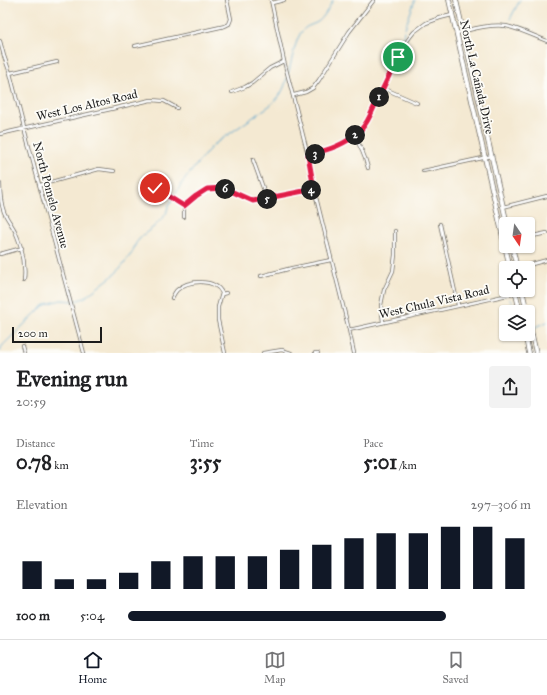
<!DOCTYPE html>
<html lang="en">
<head>
<meta charset="utf-8">
<style>
	body { margin:0; font-family:"IM FELL Great Primer",serif; background:#f2f2f2; color:#202124; height:100vh; display:flex; flex-direction:column; font-size:15px; white-space:nowrap }
	* { box-sizing:border-box; margin:0 }
	p { font-size:13px; color:#757577 }
	.icon { flex:none; width:22px; height:22px; fill:none; stroke:currentColor; stroke-width:2; stroke-linecap:round; stroke-linejoin:round }
	.map { position:relative; height:353px; overflow:hidden }
	.sheet { display:flex; flex-direction:column; background:#fff; flex:1 }
	.sheet>* { flex:none }
	.needle { width:26px; rotate:167deg }
	.fabs { position:absolute; left:499px; top:217px; display:grid; gap:8px }
	.fabs a { display:grid; place-items:center; width:36px; height:36px; border-radius:4px; background:#fff; box-shadow:0 1px 3px #0004; font-size:20px }
	.scale { position:absolute; left:12px; bottom:10px; width:90px; box-sizing:border-box; padding-left:4px; border:2px solid #1c1c1c; border-top:0; font-size:11px; line-height:14px; white-space:nowrap; color:#1c1c1c; -webkit-text-stroke:3px #fdfcf7; paint-order:stroke }
	.pin { position:absolute; display:grid; place-items:center; width:34px; height:34px; color:#fff; margin:-17px; border:2px solid #fff; border-radius:50%; box-shadow:0 1px 4px #0007 }
	.km { position:absolute; width:20px; height:20px; margin:-10px; border-radius:50%; background:#222; color:#fff; font-size:11px; line-height:20px; text-align:center }
	.round { display:grid; place-items:center; flex:none; width:42px; height:42px; border-radius:4px; background:#f2f2f2 }
	.overview { display:flex; align-items:center; justify-content:space-between; height:68px; padding:0 16px }
	h1 { font-size:22px; font-weight:700; line-height:30px }
	.figures { display:grid; grid-template-columns:repeat(3,1fr); gap:6px; height:68px; padding:4px 16px }
	.figures div { display:grid; align-content:center }
	.figures b { font-size:20px; font-weight:700 }
	.figures small { font-size:11px; font-weight:400 }
	.figures p { font-size:11px }
	.chart { height:112px; padding:8px 16px }
	.chart p { display:flex; justify-content:space-between }
	.chart svg { width:100%; height:72px; margin-top:4px; stroke:#111827; stroke-width:6 }
	ul { padding:0 16px; list-style:none; font-size:13px }
	li { display:grid; grid-template-columns:64px 48px 1fr; align-items:center; height:30px }
	li i { height:10px; border-radius:5px; background:#111827 }
	.menu { display:flex; justify-content:space-around; align-items:center; height:56px; border-top:1px solid #e0e0e0; background:#fff; font-size:11px; color:#757577 }
	.menu a { display:grid; justify-items:center; gap:2px }
	.menu .on { color:#111827 }
	.map>svg:first-child { display:block }
	.lines { fill:none; stroke-linecap:round; stroke-linejoin:round }
	.stream { stroke:#52a3cd; stroke-width:1 }
	.minor-casing { stroke:#68645c; stroke-width:4 }
	.primary-casing { stroke:#68645c; stroke-width:5.5 }
	.minor { stroke:#fff; stroke-width:2.5 }
	.primary { stroke:#fff; stroke-width:4 }
	.route-casing { stroke:#fff; stroke-width:8 }
	.route { stroke:#e11d48; stroke-width:5 }
	.labels { text-anchor:middle; stroke-width:3.5; stroke-linejoin:round; paint-order:stroke }
	.street-label { font-size:12px; fill:#1c1c1c; stroke:#fdfcf7 }
</style>
</head>
<body>
<div class="map">
<svg width="547" height="353" viewBox="0 0 547 353">
	<rect width="100%" height="100%" fill="#fdfcf7"/>
	<filter id="ink" filterUnits="userSpaceOnUse"><feTurbulence type="fractalNoise" baseFrequency=".025" numOctaves="2"/><feDisplacementMap in="SourceGraphic" scale="8" xChannelSelector="R" yChannelSelector="G"/><feConvolveMatrix kernelMatrix="1 2 1 2 8 2 1 2 1" color-interpolation-filters="sRGB"/></filter>
	<filter id="wash" filterUnits="userSpaceOnUse"><feTurbulence type="fractalNoise" baseFrequency=".012" numOctaves="4" result="noise"/><feDisplacementMap in="SourceGraphic" scale="16" xChannelSelector="R" yChannelSelector="G"/><feGaussianBlur stdDeviation="0.9" result="paint"/><feColorMatrix in="noise" values="0 0 0 0 0 0 0 0 0 0 0 0 0 0 0 0 0 1.4 0 .05"/><feComposite in="paint" operator="in"/></filter>
	<g filter="url(#wash)">
		<rect width="100%" height="100%" fill="#f4e9d2"/>
		<g class="lines">
			<!-- stream -->
			<path class="stream" d="M510 19 520 0
				M405 28 415 0
				M403 40V36L404 31
				M288 74C292 62 295 38 303 30 307 25 314 25 319 21 325 16 329 7 333 0
				M509 299 511 301 514 312
				M535 327 547 322
				M517 338 520 336
				M0 351 1 348 3 345 41 308 47 304 61 300 75 301 84 298 106 281 116 273 132 253 136 243 143 235 155 226 166 214 168 207 182 183 197 164 212 146 272 104C281 95 284 90 287 77"/>
		</g>
	</g>
	<g filter="url(#ink)">
		<g class="lines">
			<!-- minor casing -->
			<g class="minor-casing">
				<path id="minor" d="M227 0 231 19 229 24
					M271 0 284 61 308 155 314 189 349 330 354 353
					M272 3 284 0
					M457 33C473 29 490 24 506 26 520 29 534 36 547 41
					M0 41 4 56 10 73 24 128 84 353
					M135 46 225 26 229 24
					M10 73 57 62
					M383 88 417 103
					M232 92 245 87 252 83 270 68 284 61
					M294 95 306 92 313 88 319 80 349 32 374 0
					M0 134 151 100 164 101 177 108
					M354 136C361 147 365 156 368 168
					M308 155 327 151 335 147 354 136 364 126 371 114 402 48 410 37 414 32 426 23 440 18 452 15
					M253 160 267 199
					M423 171 492 156
					M0 184C0 193 1 204 4 212 7 219 12 225 15 231 22 247 26 264 24 280
					M40 185 99 169 114 171
					M155 189 184 206
					M503 207 547 196
					M184 217V206L195 196 207 189 224 188 253 201 314 189
					M440 224 458 305
					M528 237 547 233
					M0 254 22 248
					M517 268 547 260
					M261 276 292 268 331 260
					M222 294 226 293
					M172 298C173 296 175 292 177 290 188 280 215 278 222 293L218 307V320L225 353
					M383 322 381 305 384 290 393 271 395 255V231
					M349 330 522 292
					M22 346 24 353
					M263 353 282 350 291 353
					M315 353H318"/>
			</g>
			<!-- primary casing -->
			<g class="primary-casing">
				<path id="primary" d="M449 0 510 268
					M456 0 507 224
					M512 246 517 268
					M515 290 520 312
					M522 290 527 312
					M528 317 536 353
					M525 334 529 353"/>
			</g>
			<!-- minor -->
			<use href="#minor" class="minor"/>
			<!-- primary -->
			<use href="#primary" class="primary"/>
		</g>
	</g>
	<g class="lines" filter="url(#ink)">
		<!-- route casing -->
		<g class="route-casing">
			<path id="route" d="M155 188 184 206 196 196 207 189 224 188 253 201 314 189 308 155C324 151 339 147 353 137 366 128 372 112 378 98 385 85 391 71 398 57"/>
		</g>
		<!-- route -->
		<use href="#route" class="route"/>
	</g>
	<g class="labels">
		<!-- street labels -->
		<g class="street-label">
			<text transform="translate(477 77) rotate(77)" y="4">North La Cañada Drive</text>
			<text transform="translate(87 105) rotate(-13)" y="4">West Los Altos Road</text>
			<text transform="translate(51 195) rotate(75)" y="4">North Pomelo Avenue</text>
			<text transform="translate(434 302) rotate(-13)" y="4">West Chula Vista Road</text>
		</g>
	</g>
</svg>
<div class="fabs">
<a><svg class="needle" viewBox="-14 -14 28 28"><path d="M0-13l5 13h-10z" fill="#e53935"/><path d="M0 13l5-13h-10z" fill="#757577"/></svg></a>
<a><svg class="icon" aria-label="locate" viewBox="0 0 24 24"><circle cx="12" cy="12" r="6"/><path d="M12 2v4M12 18v4M2 12h4M18 12h4"/></svg></a>
<a><svg class="icon" aria-label="layers" viewBox="0 0 24 24"><path d="M12 4l9 5-9 5-9-5zM3 14l9 5 9-5"/></svg></a>
</div>
<div class="scale">200 m</div>
<div class="pin" style="left:398px;top:57px;background:#1e9e55"><svg class="icon" aria-label="arrive" viewBox="0 0 24 24"><path d="M6 21V4h12l-3 4 3 4H6"/></svg></div>
<div class="pin" style="left:155px;top:188px;background:#d93025"><svg class="icon" aria-label="check" viewBox="0 0 24 24"><path d="M5 12l5 5 9-10"/></svg></div>
<b class="km" style="left:379px;top:97px">1</b>
<b class="km" style="left:355px;top:135px">2</b>
<b class="km" style="left:315px;top:154px">3</b>
<b class="km" style="left:311px;top:190px">4</b>
<b class="km" style="left:267px;top:199px">5</b>
<b class="km" style="left:225px;top:189px">6</b>
</div>
<section class="sheet">
<div class="overview"><div><h1>Evening run</h1><p>20:59</p></div><a class="round"><svg class="icon" aria-label="share" viewBox="0 0 24 24"><path d="M12 15V3M7 8l5-5 5 5M5 13v7h14v-7"/></svg></a></div>
<div class="figures">
<div><p>Distance</p><b>0.78<small> km</small></b></div>
<div><p>Time</p><b>3:55</b></div>
<div><p>Pace</p><b>5:01<small> /km</small></b></div>
</div>
<div class="chart"><p><span>Elevation</span>297–306 m</p>
<svg viewBox="0 0 160 44" preserveAspectRatio="none"><path d="M5 44V27M15 44V38M25 44V38M35 44V34M45 44V27M55 44V24M65 44V24M75 44V24M85 44V20M95 44V17M105 44V13M115 44V10M125 44V10M135 44V6M145 44V6M155 44V13"/></svg>
</div>
<ul>
<li><b>100 m</b>5:04<i style="width:79%"></i></li>
</ul>
</section>
<nav class="menu">
<a class="on"><svg class="icon" aria-label="home" viewBox="0 0 24 24"><path d="M3 11l9-7 9 7M6 9v11h12V9"/></svg>Home</a>
<a><svg class="icon" aria-label="map" viewBox="0 0 24 24"><path d="M3 6l6-2 6 2 6-2v14l-6 2-6-2-6 2zM9 4v14M15 6v14"/></svg>Map</a>
<a><svg class="icon" aria-label="saved" viewBox="0 0 24 24"><path d="M7 4h10v16l-5-4-5 4z"/></svg>Saved</a>
</nav>
</body>
</html>
